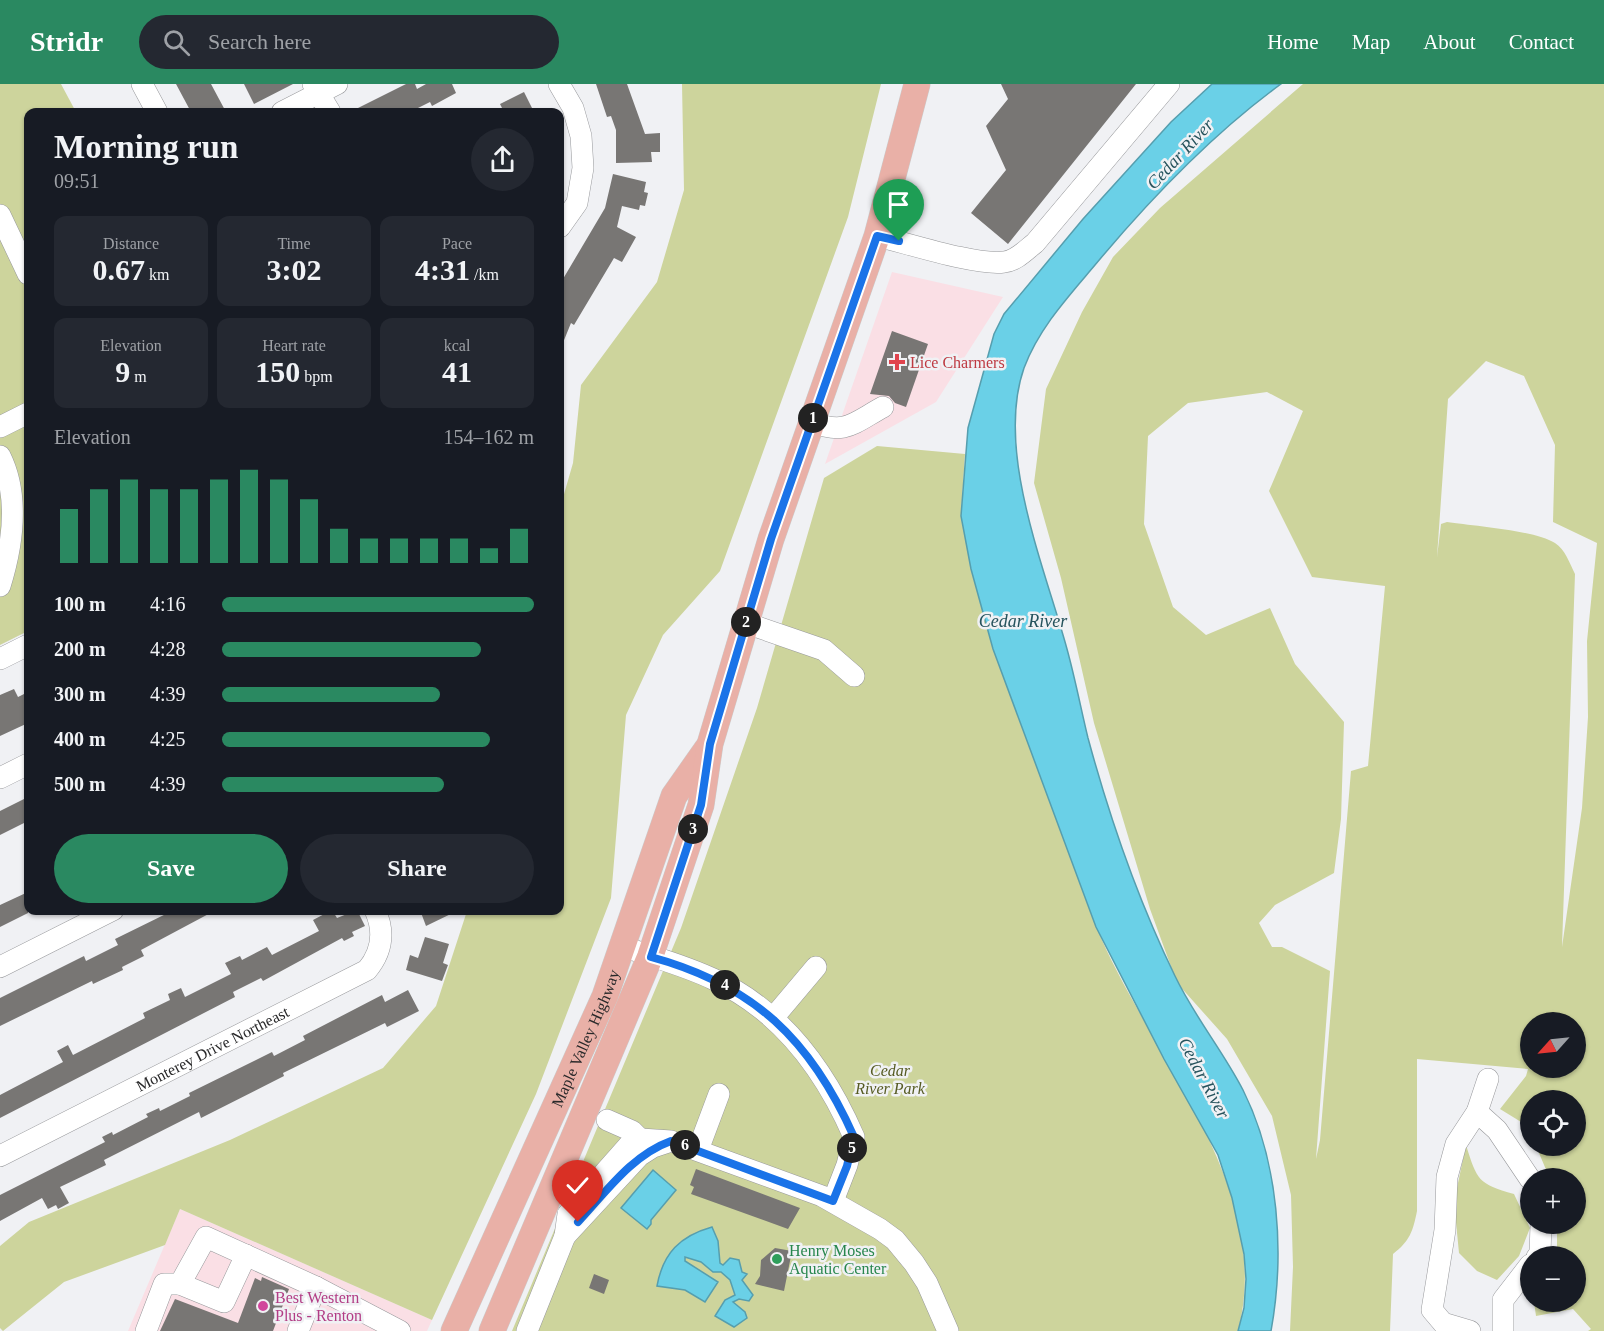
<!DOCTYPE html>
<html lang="en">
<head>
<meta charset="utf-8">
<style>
	body { margin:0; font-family:Georgia,serif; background:#242831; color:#f1f3f6; height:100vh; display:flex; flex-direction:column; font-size:22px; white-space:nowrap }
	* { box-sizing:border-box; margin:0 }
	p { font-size:20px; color:#9ea1a6 }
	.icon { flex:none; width:33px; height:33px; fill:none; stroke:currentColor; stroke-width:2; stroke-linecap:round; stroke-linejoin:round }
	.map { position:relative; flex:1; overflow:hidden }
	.details { position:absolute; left:24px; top:24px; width:540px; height:807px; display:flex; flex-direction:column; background:#171b24; border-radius:12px; box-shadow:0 2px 4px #0004 }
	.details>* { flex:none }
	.needle { width:39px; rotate:243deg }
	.fabs { position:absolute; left:1520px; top:928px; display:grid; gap:12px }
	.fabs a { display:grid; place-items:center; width:66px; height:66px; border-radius:50%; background:#171b24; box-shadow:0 2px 4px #0004; font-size:30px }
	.pin { position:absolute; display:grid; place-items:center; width:51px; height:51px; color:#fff; margin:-62px -26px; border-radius:50% 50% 50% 0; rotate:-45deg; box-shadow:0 0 6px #0007 }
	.pin .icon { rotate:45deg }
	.km { position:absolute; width:30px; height:30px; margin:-15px; border-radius:50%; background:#222; color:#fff; font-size:16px; line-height:30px; text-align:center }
	.round { display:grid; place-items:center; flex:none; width:63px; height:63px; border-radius:32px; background:#242831 }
	.head { display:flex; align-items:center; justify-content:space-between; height:102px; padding:0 30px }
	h1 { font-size:33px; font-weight:800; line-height:45px }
	.stats { display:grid; grid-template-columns:repeat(3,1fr); gap:9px; height:102px; padding:6px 30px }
	.stats div { display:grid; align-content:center; border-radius:12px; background:#242831; text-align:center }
	.stats b { font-size:30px; font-weight:800 }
	.stats small { font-size:16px; font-weight:400 }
	.stats p { font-size:16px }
	.chart { height:168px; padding:12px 30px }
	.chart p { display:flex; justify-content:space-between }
	.chart svg { width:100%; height:108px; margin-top:6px; stroke:#2a8961; stroke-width:6 }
	.action { display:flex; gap:12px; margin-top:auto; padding:12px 30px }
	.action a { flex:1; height:69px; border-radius:36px; background:#2a8961; color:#fff; font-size:24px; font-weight:800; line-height:69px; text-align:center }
	.action a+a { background:#242831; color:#f1f3f6 }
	ul { padding:0 30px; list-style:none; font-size:20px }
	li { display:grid; grid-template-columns:96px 72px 1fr; align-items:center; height:45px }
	li i { height:15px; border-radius:8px; background:#2a8961 }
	header { display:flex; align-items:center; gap:36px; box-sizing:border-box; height:84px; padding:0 30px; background:#2a8961; color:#fff }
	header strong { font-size:28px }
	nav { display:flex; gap:33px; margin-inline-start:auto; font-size:21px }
	.search { width:420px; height:54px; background:#242831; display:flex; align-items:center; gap:15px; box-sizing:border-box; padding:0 21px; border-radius:33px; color:#9ea1a6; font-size:22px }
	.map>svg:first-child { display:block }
	.commercial { fill:#fadfe5 }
	.green { fill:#cdd49c; fill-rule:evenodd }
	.water { fill:#6ad0e7; stroke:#569eae; stroke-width:1.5 }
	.building { fill:#787674 }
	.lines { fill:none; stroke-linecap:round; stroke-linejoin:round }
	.minor-casing { stroke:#97989b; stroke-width:22 }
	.major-casing { stroke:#ccc; stroke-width:27 }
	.minor { stroke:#fff; stroke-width:21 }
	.major { stroke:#e9b0a7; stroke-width:26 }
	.route-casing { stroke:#fff; stroke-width:12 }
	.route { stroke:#1a73e8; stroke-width:8 }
	.health-dot { fill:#e0444e; stroke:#f0f1f4; stroke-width:2 }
	.leisure-dot { fill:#2e9e5b; stroke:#f0f1f4; stroke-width:2 }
	.hotel-dot { fill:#d1479c; stroke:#f0f1f4; stroke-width:2 }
	.labels { text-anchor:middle; stroke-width:5; stroke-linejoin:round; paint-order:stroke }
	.health-label { font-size:16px; fill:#be3a42; stroke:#f0f1f4; text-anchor:start }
	.street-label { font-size:16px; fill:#29292a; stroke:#f0f1f4 }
	.park-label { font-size:16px; font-style:italic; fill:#565b23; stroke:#f0f1f4 }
	.leisure-label { font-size:16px; fill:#27864d; stroke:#f0f1f4; text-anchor:start }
	.hotel-label { font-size:16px; fill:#b23c85; stroke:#f0f1f4; text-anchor:start }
	.water-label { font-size:18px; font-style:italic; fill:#26535d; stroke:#f0f1f4 }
</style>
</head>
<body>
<header>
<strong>Stridr</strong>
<div class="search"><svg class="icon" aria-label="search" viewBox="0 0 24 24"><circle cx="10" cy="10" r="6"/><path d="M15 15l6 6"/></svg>Search here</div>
<nav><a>Home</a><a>Map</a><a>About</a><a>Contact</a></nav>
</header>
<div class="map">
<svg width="1604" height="1247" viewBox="0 0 1604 1247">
	<rect width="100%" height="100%" fill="#f0f1f4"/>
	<!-- commercial -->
	<path class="commercial" d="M892 188 1003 213 936 318 825 380Z
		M180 1125 432 1236 427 1247H128Z"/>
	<!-- green -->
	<path class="green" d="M0 0H61L76 28H28V547L0 561Z
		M682 0H881L848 133 720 487 663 551 626 631 611 814 536 1010 432 1236 180 1125 165 1161 64 1198 3 1247 0 1244V1162L29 1138 230 1056 383 984 436 922 467 827 560 826V424L573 379 581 301 657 198 684 106Z
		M1303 0H1604V1247H1588L1591 1245 1573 1225 1536 1232 1534 1218H1575V1173H1549L1557 1163V1140H1575V1095H1550L1536 1062H1575V1017H1530V1050L1526 1041 1500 1025 1526 992 1528 985 1417 975V1127C1413 1147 1410 1157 1393 1170L1390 1247H1290L1293 1183 1291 1111 1272 1032 1227 955 1177 899 1150 825 1094 639 1061 494 1034 399 1046 305 1082 228 1113 173 1160 124ZM1486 277 1524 292 1555 361 1553 438 1597 459 1587 557 1588 633 1582 724 1562 863 1575 490C1570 480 1565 465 1555 459 1534 446 1473 442 1447 438L1441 440 1437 473 1448 315ZM1267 308 1303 327 1269 407 1312 493 1385 502 1368 682 1351 687 1320 1056 1316 1075 1330 887 1282 863H1272L1259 839 1275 821 1334 789 1341 735 1344 638 1295 580 1270 524 1206 551 1173 523 1144 440 1148 352 1188 319ZM1530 939H1575V984H1530Z
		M877 362 965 370 961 432C988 516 1015 599 1042 683 1059 736 1075 790 1096 842 1147 968 1276 1103 1238 1247H512L681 844 757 624 824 394Z
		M1466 1061C1477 1096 1478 1100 1514 1110L1530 1144 1519 1172 1497 1196 1477 1187 1459 1169 1454 1118Z"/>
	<!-- water -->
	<path class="water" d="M1212 0H1281C1211 51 1151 114 1095 181 1068 213 1039 244 1024 284 995 367 1045 484 1067 565 1075 594 1081 625 1088 654 1110 735 1138 816 1175 892 1194 932 1223 967 1243 1006 1279 1078 1285 1170 1271 1247H1238L1244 1224 1246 1195 1244 1170 1232 1114 1218 1071 1164 975 1096 843 993 565 971 485 961 432 968 344 994 250 1004 230 1083 135 1171 38Z
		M653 1086 676 1106 651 1136V1140L647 1145 621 1124Z
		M712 1143 718 1157 720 1179 723 1181 730 1174 739 1176 742 1188 747 1190 742 1196 753 1211 749 1217 739 1215 733 1218 745 1228 747 1234 734 1243 715 1232 725 1216 735 1211 730 1196 721 1188H713L701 1178 685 1173V1177L718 1198 705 1218 685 1206 657 1202C663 1169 680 1152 712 1143Z"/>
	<!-- building -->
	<path class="building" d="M176 0H211L226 28H191Z
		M244 0H293L254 20Z
		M406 0H415L417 5 426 0H452L456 9 432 22 430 18 410 28H350Z
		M596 0H627L645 50 660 49V68H651L652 78 616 79V46L611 32 607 33Z
		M1001 0H1136L1008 160 971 129 1006 86 986 42 1008 15Z
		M524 8 534 28H504L500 20Z
		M613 90 646 98 644 108 648 109 645 122 640 121 639 126 622 122 617 143 636 153 622 178 614 174 574 241 571 239 560 266V200L605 124Z
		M892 247 928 260 906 323 895 319 889 312 870 310Z
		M14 605 18 613 28 608V639L0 652V611Z
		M28 713V737L0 751V727Z
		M28 808V829L0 843V821Z
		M174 826H216L141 866 144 872 122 883 123 886 93 900 92 897 0 942V914L84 872 86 877 118 861 115 855Z
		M332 826 337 834 357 826 365 842 352 848 354 852 344 857 342 854 263 897 261 894 233 908 235 913 0 1034V1011L63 978 57 967 68 961 73 971 145 934 143 929 170 916 168 910 181 904 185 913 231 890 225 879 240 872 242 876 267 863 272 871 319 847 313 836Z
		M420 826H459L426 842Z
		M425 853 449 860 443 879 448 881 442 897 406 886 410 871 418 874Z
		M408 906 419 927 387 943 385 939 283 989 284 992 201 1034 199 1028 104 1076 106 1081 60 1103 69 1119 58 1125 56 1121 48 1125 42 1114 0 1137V1111L105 1058 102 1053 112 1048 113 1051 148 1033 146 1030 159 1024 160 1027 190 1012 189 1009 272 968 274 972 305 956 303 952 382 911 385 918Z
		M696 1085 800 1124 788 1145 691 1110 694 1103 690 1101Z
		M775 1164 792 1167 784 1207 755 1200 760 1192 761 1176Z
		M594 1190 609 1196 604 1210 589 1204Z
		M262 1193 289 1205 273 1247H160L175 1215 238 1239 255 1194 261 1197Z"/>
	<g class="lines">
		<!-- minor casing -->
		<g class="minor-casing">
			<g id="minor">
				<path d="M142 0 157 28"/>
				<path d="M313 0 330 28"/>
				<path d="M559 0 573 24 581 52 583 84 577 119 560 143"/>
				<path d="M282 28 337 0"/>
				<path d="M0 131 28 190"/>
				<path d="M877 152C907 159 977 182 1004 178 1016 177 1026 166 1035 159L1169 0"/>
				<path d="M811 338C846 351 852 340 883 323"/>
				<path d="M0 343 28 329"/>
				<path d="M0 372C20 412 13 460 0 502"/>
				<path d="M746 539 824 566 854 592"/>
				<path d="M0 575 28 561"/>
				<path d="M0 694 28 680"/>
				<path d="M622 862C652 873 684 881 713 895 781 926 825 986 854 1053L847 1081 833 1117"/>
				<path d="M0 883 113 826"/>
				<path d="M773 934 816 883"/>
				<path d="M1477 1028 1497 1046 1530 1095"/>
				<path d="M607 1036 632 1047 640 1055"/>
				<path d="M671 1057 653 1063 639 1072 565 1152 568 1130 629 1061 640 1055 671 1057 822 1112 880 1145 895 1156 914 1179 927 1199 948 1247"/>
				<path d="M698 1066 719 1010"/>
				<path id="s1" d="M0 1072 367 886C382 868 385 848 375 826"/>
				<path d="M1537 1173 1540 1170 1541 1140"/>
				<path d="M180 1200 224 1218 246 1171"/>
				<path d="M146 1247 164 1200H180L206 1153 316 1203 400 1247"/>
				<path d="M298 1247 316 1203"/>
				<path d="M527 1247 565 1152"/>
				<path d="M1470 1247 1443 1239 1432 1226 1445 1146 1447 1093 1456 1060 1477 1028 1488 995"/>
				<path d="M1503 1247V1216L1530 1181"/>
			</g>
		</g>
		<!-- major casing -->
		<g class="major-casing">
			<g id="major">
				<path id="s2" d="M454 1247 605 912 674 712 707 665"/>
				<path d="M492 1247 650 873 701 721 710 660 771 455 877 152 917 0"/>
			</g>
		</g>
		<!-- minor -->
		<use href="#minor" class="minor"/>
		<!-- major -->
		<use href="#major" class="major"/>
	</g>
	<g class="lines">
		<!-- route casing -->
		<g class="route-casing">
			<path id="route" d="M578 1138C606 1108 632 1071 671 1057L833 1117 847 1082 854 1053C811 956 754 901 651 873L701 721 710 660 771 455 877 152 899 157"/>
		</g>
		<!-- route -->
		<use href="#route" class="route"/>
	</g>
	<!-- markers -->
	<path class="health-dot" d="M894 269h6v6h6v6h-6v6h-6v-6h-6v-6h6z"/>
	<circle class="leisure-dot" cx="777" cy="1175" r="6"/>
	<circle class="hotel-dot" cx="263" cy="1222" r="6"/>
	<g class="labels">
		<!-- health labels -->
		<g class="health-label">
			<text x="910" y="284">Lice Charmers</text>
		</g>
		<!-- street labels -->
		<g class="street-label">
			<text dy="6" stroke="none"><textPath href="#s2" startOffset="321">Maple Valley Highway</textPath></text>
			<text dy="6" stroke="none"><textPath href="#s1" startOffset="238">Monterey Drive Northeast</textPath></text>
		</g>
		<!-- park labels -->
		<g class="park-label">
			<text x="890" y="992">Cedar<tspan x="890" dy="18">River Park</tspan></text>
		</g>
		<!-- leisure labels -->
		<g class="leisure-label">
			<text x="789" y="1172">Henry Moses<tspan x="789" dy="18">Aquatic Center</tspan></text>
		</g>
		<!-- hotel labels -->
		<g class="hotel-label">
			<text x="275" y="1219">Best Western<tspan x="275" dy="18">Plus - Renton</tspan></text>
		</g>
		<!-- water labels -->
		<g class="water-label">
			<text transform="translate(1180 70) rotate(-47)" y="6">Cedar River</text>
			<text x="1023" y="543">Cedar River</text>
			<text transform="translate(1204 994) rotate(62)" y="6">Cedar River</text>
		</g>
	</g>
</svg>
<div class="fabs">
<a><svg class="needle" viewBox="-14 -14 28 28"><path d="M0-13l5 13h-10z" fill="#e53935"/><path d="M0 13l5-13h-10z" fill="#9ea1a6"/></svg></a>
<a><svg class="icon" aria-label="locate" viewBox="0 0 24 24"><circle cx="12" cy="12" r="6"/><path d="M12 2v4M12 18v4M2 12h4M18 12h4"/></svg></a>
<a>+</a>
<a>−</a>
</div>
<div class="pin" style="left:899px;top:157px;background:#1e9e55"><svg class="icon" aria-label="arrive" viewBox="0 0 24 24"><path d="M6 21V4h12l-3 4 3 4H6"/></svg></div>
<div class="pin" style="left:578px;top:1138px;background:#d93025"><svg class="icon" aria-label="check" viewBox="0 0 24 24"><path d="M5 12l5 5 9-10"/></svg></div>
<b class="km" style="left:813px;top:334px">1</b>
<b class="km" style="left:746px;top:538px">2</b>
<b class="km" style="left:693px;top:745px">3</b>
<b class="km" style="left:725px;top:901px">4</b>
<b class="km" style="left:852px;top:1064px">5</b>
<b class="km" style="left:685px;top:1061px">6</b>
<section class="details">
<div class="head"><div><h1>Morning run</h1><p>09:51</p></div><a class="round"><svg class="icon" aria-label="share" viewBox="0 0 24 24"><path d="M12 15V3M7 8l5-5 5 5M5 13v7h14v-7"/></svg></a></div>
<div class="stats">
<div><p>Distance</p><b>0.67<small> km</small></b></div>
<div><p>Time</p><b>3:02</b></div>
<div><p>Pace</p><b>4:31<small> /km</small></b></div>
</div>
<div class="stats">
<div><p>Elevation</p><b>9<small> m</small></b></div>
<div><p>Heart rate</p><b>150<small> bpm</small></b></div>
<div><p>kcal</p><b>41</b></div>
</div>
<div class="chart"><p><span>Elevation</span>154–162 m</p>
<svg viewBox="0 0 160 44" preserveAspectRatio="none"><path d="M5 44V22M15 44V14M25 44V10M35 44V14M45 44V14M55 44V10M65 44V6M75 44V10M85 44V18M95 44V30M105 44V34M115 44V34M125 44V34M135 44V34M145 44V38M155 44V30"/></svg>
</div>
<ul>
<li><b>100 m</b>4:16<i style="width:100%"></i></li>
<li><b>200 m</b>4:28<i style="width:83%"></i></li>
<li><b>300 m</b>4:39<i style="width:70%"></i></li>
<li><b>400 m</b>4:25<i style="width:86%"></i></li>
<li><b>500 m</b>4:39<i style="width:71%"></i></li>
</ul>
<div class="action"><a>Save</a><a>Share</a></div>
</section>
</div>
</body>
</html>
